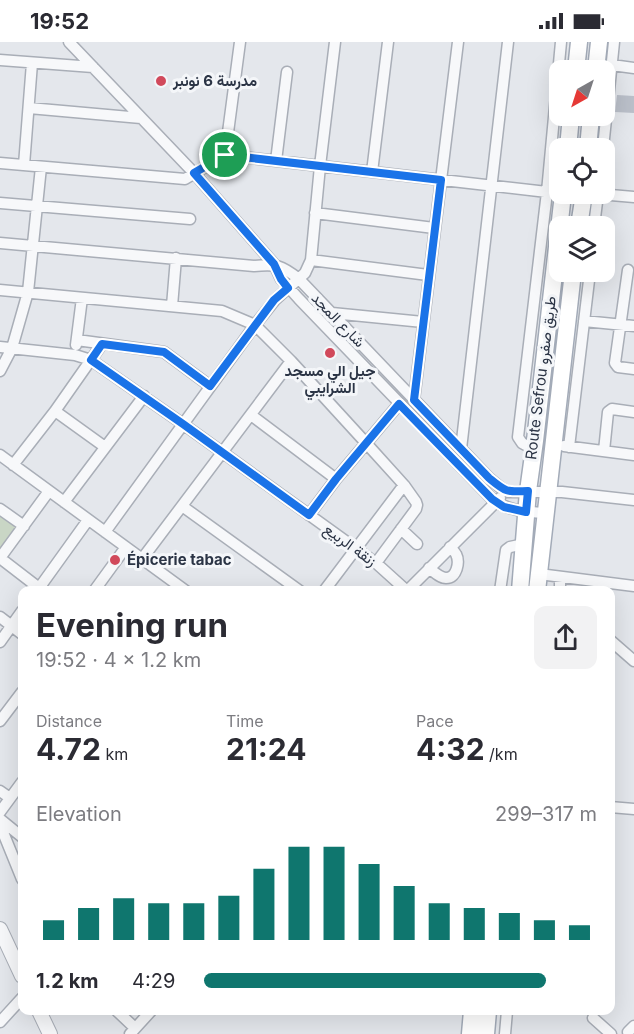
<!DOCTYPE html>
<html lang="en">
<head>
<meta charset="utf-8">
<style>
	body { margin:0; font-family:Inter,Vazirmatn,sans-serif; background:#f2f2f3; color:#2b2b33; height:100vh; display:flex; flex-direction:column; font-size:22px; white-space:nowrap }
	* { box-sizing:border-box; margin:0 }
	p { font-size:20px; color:#7c7c81 }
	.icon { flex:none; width:33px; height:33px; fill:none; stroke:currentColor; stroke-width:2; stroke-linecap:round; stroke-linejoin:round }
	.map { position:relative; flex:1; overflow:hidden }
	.sheet { position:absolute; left:18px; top:544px; width:597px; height:429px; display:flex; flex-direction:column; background:#fff; border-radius:12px; box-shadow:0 6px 24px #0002 }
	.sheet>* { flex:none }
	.needle { width:39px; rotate:219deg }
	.tools { position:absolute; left:549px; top:18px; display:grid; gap:12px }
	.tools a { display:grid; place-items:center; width:66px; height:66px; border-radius:12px; background:#fff; box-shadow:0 6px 24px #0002; font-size:30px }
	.pin { position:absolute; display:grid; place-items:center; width:51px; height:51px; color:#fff; margin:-26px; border:3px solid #fff; border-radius:50%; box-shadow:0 2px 6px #0007 }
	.round { display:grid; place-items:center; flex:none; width:63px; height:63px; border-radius:12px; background:#f2f2f3 }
	.head { display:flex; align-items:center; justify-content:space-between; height:102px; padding:0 18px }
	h1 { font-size:33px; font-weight:700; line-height:45px }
	.metrics { display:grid; grid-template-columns:repeat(3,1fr); gap:9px; height:102px; padding:6px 18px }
	.metrics div { display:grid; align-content:center }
	.metrics b { font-size:30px; font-weight:700 }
	.metrics small { font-size:16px; font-weight:400 }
	.metrics p { font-size:16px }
	.chart { height:168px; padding:12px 18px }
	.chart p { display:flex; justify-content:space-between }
	.chart svg { width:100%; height:108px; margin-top:6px; stroke:#0f766e; stroke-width:6 }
	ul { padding:0 18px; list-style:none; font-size:20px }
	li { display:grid; grid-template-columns:96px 72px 1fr; align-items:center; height:45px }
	li i { height:15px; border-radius:8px; background:#0f766e }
	.status { display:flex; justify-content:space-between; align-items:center; height:42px; padding:0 30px; background:#fff; direction:ltr }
	.status svg { height:16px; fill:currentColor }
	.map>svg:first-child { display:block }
	.green { fill:#c9d6c5 }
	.building { fill:#bbc0ca }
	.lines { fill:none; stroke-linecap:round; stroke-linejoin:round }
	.minor-casing { stroke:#a9aeb7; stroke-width:13 }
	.tertiary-casing { stroke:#a9aeb7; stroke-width:16 }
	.primary-casing { stroke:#a3abb8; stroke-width:19 }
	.minor { stroke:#f7f8fa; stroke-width:10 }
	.tertiary { stroke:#f7f8fa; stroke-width:14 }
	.primary { stroke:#fff; stroke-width:16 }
	.route-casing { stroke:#fff; stroke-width:12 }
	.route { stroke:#1a73e8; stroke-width:8 }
	.poi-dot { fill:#d1495b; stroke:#f4f6f9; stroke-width:2 }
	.labels { text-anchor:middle; stroke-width:6; stroke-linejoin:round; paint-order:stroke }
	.poi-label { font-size:15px; font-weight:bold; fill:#2b3445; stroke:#f4f6f9; text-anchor:start }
	.street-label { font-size:15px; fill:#2b3445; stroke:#f4f6f9 }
</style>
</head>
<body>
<div class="status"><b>19:52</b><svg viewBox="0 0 49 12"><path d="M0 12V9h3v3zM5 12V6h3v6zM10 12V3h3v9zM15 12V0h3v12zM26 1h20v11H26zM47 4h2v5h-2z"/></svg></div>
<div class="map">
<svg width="634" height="992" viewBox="0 0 634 992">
	<rect width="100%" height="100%" fill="#e4e7ec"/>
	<!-- green -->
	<path class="green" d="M0 468 21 484 0 512Z"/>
	<!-- building -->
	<path class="building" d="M617 53 634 54V71L615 70Z"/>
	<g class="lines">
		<!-- minor casing -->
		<g class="minor-casing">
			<path id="minor" d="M69 0 194 131 274 222 281 237 299 257 492 457C507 469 528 470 546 471
				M0 18 93 25
				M612 23 634 26
				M29 66 141 76
				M603 106 614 0
				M225 113 240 0
				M276 119 287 30
				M0 121 185 137 225 113 547 150
				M24 123 32 21
				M372 130 388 0
				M599 152 634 155
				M0 161 190 177
				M315 171 434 186
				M594 184 598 152
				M0 201 254 224C277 222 281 223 299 237L489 436 501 446 508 450H562L634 458
				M311 218 428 233
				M628 228 615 321 618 325 634 327
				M0 248 222 269 255 283 291 319 366 401 404 443 416 460 417 463 416 467 376 521
				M172 264 176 216
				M332 271 423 280
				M584 279 634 284
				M77 298 164 310 210 344
				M76 303 82 256
				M0 305 75 313 91 318 183 382 376 521 407 549
				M0 329 12 306 28 250 41 125
				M414 358 458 0
				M55 369 105 405
				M251 373 336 437
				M564 404 634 413
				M569 405 590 230
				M461 407 508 0
				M533 407 522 401 518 395 547 150 561 0
				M604 409 608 370 612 367 634 370
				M0 413 186 549
				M13 423 55 369 102 302
				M64 460 144 354
				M182 464 300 549
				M0 467 24 484
				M309 473 336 437 399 362
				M401 487 417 502
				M105 490 255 283 275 258 305 231 311 218 320 124 335 0
				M0 516 49 449
				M0 516 39 546
				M142 517 291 319
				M429 526C434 530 440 536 446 536 457 536 460 520 456 512 456 511 451 506 450 505
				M539 532 634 544
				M560 535V549
				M37 549 88 478
				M94 549 126 505
				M324 549 404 443
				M407 549 500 456
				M500 549 506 508 510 505 524 502
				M0 575 22 592
				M610 598 634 619
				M0 600 22 569
				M0 679 22 650
				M0 749 10 756
				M610 765 634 767
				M0 770 22 740
				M0 777 22 795
				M0 783 22 837
				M117 969 135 986
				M593 976 611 992
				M0 980 22 956
				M628 990 634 984
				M130 992 151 969
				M505 992 507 969"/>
		</g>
		<!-- tertiary casing -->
		<g class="tertiary-casing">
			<path id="tertiary" d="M0 887 22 934
				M39 969 50 992"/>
		</g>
		<!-- primary casing -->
		<g class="primary-casing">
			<path id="primary" d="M576 28 579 0
				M596 28 599 0
				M568 106 571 74
				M588 106 591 74
				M579 184 584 152
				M520 549 528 449 535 399 563 152
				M537 549 573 230
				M470 992 472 969
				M486 992 488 969"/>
		</g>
		<!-- minor -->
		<use href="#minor" class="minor"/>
		<!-- tertiary -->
		<use href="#tertiary" class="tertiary"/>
		<!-- primary -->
		<use href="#primary" class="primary"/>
	</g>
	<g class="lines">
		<!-- route casing -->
		<g class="route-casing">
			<path id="route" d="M225 113 441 138 414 358 489 436C506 450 505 450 528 449L526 470 504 465 492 457 399 362 336 437 309 473 183 382 91 318 102 302 164 310 210 344 274 258 288 246 281 237 274 222 194 131Z"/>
		</g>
		<!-- route -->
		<use href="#route" class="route"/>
	</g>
	<!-- markers -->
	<g class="poi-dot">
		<circle cx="161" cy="39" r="6"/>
		<circle cx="330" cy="311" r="6"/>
		<circle cx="115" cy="518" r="6"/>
	</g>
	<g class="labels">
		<!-- poi labels -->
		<g class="poi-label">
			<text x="173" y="44">مدرسة 6 نونبر</text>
			<text x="330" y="334" text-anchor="middle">جيل الي مسجد<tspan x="330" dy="17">الشرايبي</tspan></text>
			<text x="127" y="523">Épicerie tabac</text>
		</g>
		<!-- street labels -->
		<g class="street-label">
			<text transform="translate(338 278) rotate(46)" y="5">شارع المجد</text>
			<text transform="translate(541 336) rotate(-83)" y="5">Route Sefrou طريق صفرو</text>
			<text transform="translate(350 503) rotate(36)" y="5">زنقة الربيع</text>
		</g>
	</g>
</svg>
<div class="tools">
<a><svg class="needle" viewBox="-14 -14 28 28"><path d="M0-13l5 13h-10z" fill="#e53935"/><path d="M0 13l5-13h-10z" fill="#7c7c81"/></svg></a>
<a><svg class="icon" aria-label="locate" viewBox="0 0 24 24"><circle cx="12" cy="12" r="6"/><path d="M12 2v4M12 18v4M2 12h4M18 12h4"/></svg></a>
<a><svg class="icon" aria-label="layers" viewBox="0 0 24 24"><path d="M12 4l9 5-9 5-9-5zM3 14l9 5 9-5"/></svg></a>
</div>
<div class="pin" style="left:225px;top:113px;background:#1e9e55"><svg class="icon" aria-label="arrive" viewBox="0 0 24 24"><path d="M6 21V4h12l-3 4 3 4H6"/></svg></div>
<section class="sheet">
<div class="head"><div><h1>Evening run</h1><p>19:52 · 4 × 1.2 km</p></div><a class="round"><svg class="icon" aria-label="share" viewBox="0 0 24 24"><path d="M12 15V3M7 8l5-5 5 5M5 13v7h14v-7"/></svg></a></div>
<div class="metrics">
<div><p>Distance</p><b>4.72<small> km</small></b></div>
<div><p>Time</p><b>21:24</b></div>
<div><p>Pace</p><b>4:32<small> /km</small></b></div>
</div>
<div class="chart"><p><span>Elevation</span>299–317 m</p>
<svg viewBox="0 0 160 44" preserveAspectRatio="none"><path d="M5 44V36M15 44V31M25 44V27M35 44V29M45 44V29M55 44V26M65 44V15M75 44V6M85 44V6M95 44V13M105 44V22M115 44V29M125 44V31M135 44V33M145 44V36M155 44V38"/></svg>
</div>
<ul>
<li><b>1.2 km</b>4:29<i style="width:87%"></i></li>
</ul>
</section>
</div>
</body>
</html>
